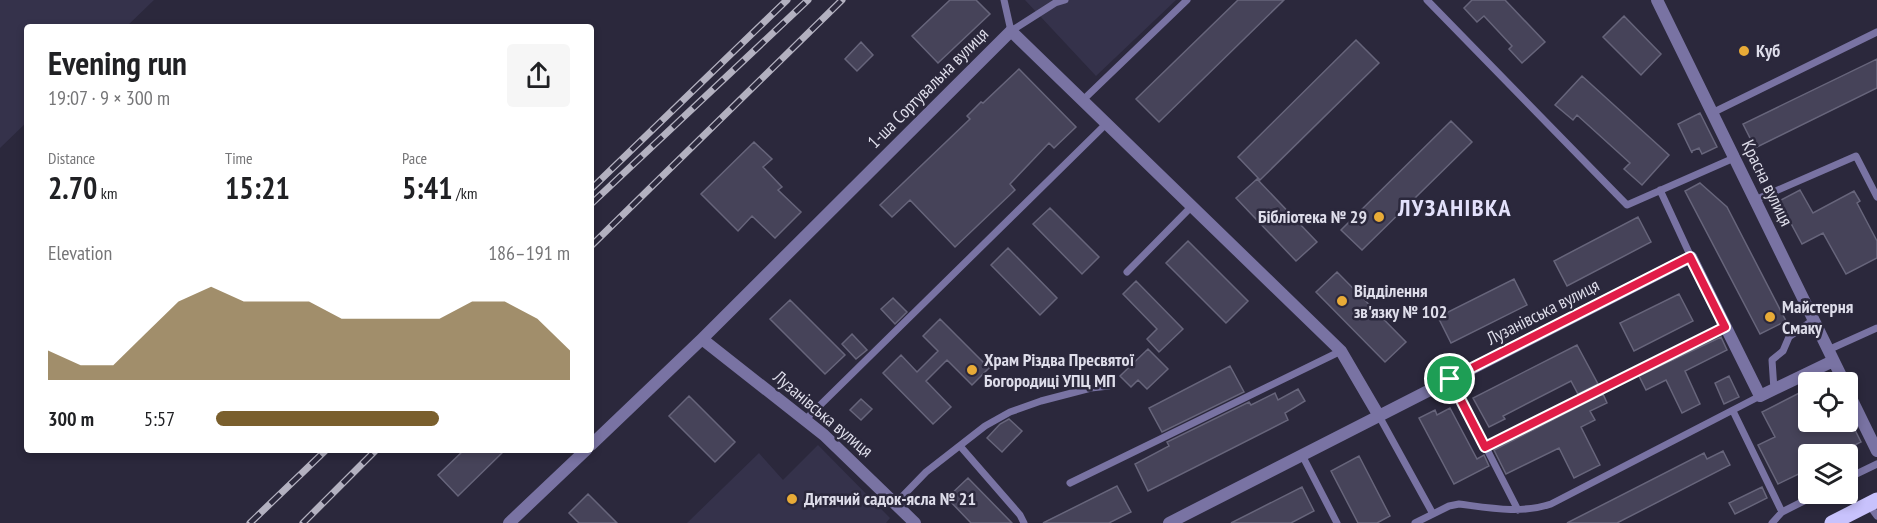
<!DOCTYPE html>
<html lang="en">
<head>
<meta charset="utf-8">
<style>
	body { margin:0; font-family:"PT Sans Narrow",sans-serif; background:#f6f6f6; color:#202124; height:100vh; display:flex; flex-direction:column; font-size:22px; white-space:nowrap }
	* { box-sizing:border-box; margin:0 }
	p { font-size:20px; color:#757577 }
	.icon { flex:none; width:33px; height:33px; fill:none; stroke:currentColor; stroke-width:2; stroke-linecap:round; stroke-linejoin:round }
	.map { position:relative; flex:1; overflow:hidden }
	.side { position:absolute; left:24px; top:24px; width:570px; height:429px; display:flex; flex-direction:column; background:#fff; border-radius:6px; box-shadow:0 3px 9px #0003 }
	.side>* { flex:none }
	.tools { position:absolute; left:1798px; top:372px; display:grid; gap:12px }
	.tools a { display:grid; place-items:center; width:60px; height:60px; border-radius:6px; background:#fff; box-shadow:0 3px 9px #0003; font-size:30px }
	.pin { position:absolute; display:grid; place-items:center; width:51px; height:51px; color:#fff; margin:-26px; border:3px solid #fff; border-radius:50%; box-shadow:0 2px 6px #0007 }
	.round { display:grid; place-items:center; flex:none; width:63px; height:63px; border-radius:6px; background:#f6f6f6 }
	.head { display:flex; align-items:center; justify-content:space-between; height:102px; padding:0 24px }
	h1 { font-size:33px; font-weight:600; line-height:45px }
	.figures { display:grid; grid-template-columns:repeat(3,1fr); gap:9px; height:102px; padding:6px 24px }
	.figures div { display:grid; align-content:center }
	.figures b { font-size:30px; font-weight:600 }
	.figures small { font-size:16px; font-weight:400 }
	.figures p { font-size:16px }
	.chart { height:168px; padding:12px 24px }
	.chart p { display:flex; justify-content:space-between }
	.chart svg { width:100%; height:108px; margin-top:6px; fill:#7a5f2d; opacity:.7 }
	ul { padding:0 24px; list-style:none; font-size:20px }
	li { display:grid; grid-template-columns:96px 72px 1fr; align-items:center; height:45px }
	li i { height:15px; border-radius:8px; background:#7a5f2d }
	.map>svg:first-child { display:block }
	.built { fill:#35324b }
	.building { fill:#464359; stroke:#67657b; stroke-width:1.5 }
	.lines { fill:none; stroke-linecap:round; stroke-linejoin:round }
	.lane { stroke:#7973a3; stroke-width:7 }
	.street { stroke:#7973a3; stroke-width:12 }
	.primary { stroke:#c8c2fc; stroke-width:15 }
	.rail-casing { stroke:#b3b1c0; stroke-width:7 }
	.rail { stroke:#2b283c; stroke-width:4.5; stroke-dasharray:14; stroke-linecap:butt }
	.route-casing { stroke:#fff; stroke-width:12 }
	.route { stroke:#e11d48; stroke-width:8 }
	.poi-dot { fill:#e8ab37; stroke:#2b283c; stroke-width:2 }
	.labels { text-anchor:middle; stroke-width:5; stroke-linejoin:round; paint-order:stroke }
	.poi-label { font-size:18px; font-weight:bold; fill:#deddea; stroke:#2b283c; text-anchor:start }
	.street-label { font-size:18px; fill:#deddea; stroke:#2b283c }
	.district-label { font-size:24px; font-weight:bold; letter-spacing:1.5px; fill:#e3e1fb; stroke:#2b283c }
</style>
</head>
<body>
<div class="map">
<svg width="1877" height="523" viewBox="0 0 1877 523">
	<rect width="100%" height="100%" fill="#2b283c"/>
	<!-- built -->
	<path class="built" d="M0 0H154L126 27H27V122L0 148Z
		M1025 0H1176L1096 76Z
		M818 445 890 518 886 523H687L759 453 783 480Z"/>
	<!-- building -->
	<path class="building" d="M950 0H976L990 14 938 63 912 36Z
		M1238 0H1284L1159 122 1136 99Z
		M1472 0H1505L1545 42 1522 63 1509 49 1512 46 1484 16 1477 22 1464 8Z
		M1624 16 1661 54 1641 75 1603 37Z
		M1356 40 1379 63 1260 180 1238 157Z
		M861 42 873 55 857 71 845 59Z
		M1877 59V88L1755 148 1743 124Z
		M1019 69 1076 127 1054 148 1049 143 1010 184 1015 190 955 247 910 200 892 217 880 205 970 119 967 116 981 102 983 103Z
		M1582 76 1669 155 1642 185 1624 169 1630 163 1577 115 1573 120 1555 105Z
		M1700 113 1717 147 1702 154 1699 148 1692 151V153L1678 124Z
		M1451 121 1472 142 1362 250 1341 230Z
		M754 142 772 159 763 167 782 187 778 190 801 212 775 238 752 216 738 231 701 194Z
		M1257 179 1317 242 1296 261 1236 198Z
		M1700 183 1727 207 1786 321 1760 334 1685 191Z
		M1800 190 1813 213 1854 191 1860 201 1857 203 1877 241V258L1846 274 1823 233 1802 244 1779 201Z
		M1050 208 1099 257 1082 274 1033 224Z
		M1638 217 1651 242 1567 286 1554 261Z
		M1188 241 1248 301 1226 323 1166 263Z
		M1008 248 1057 298 1040 315 991 265Z
		M1337 272 1406 342 1385 362 1316 292Z
		M1514 279 1527 305 1451 343 1438 317Z
		M1136 281 1183 329 1159 352 1147 339 1157 329 1123 294Z
		M1679 294 1693 321 1634 351 1620 323Z
		M893 298 907 312 895 324 881 309Z
		M790 300 845 355 825 374 770 319Z
		M940 319 989 368 972 385 947 360 926 381 951 407 933 424 883 373 901 355 917 372 938 351 923 336Z
		M852 334 867 350 856 359 842 344Z
		M1721 337 1727 350 1685 371 1700 404 1682 413 1666 380 1646 390 1639 376Z
		M1577 345 1598 384 1578 394 1571 381 1503 416 1505 419 1489 427 1473 398Z
		M1148 349 1168 369 1147 389 1138 380 1131 387 1120 376Z
		M1230 366 1244 392 1162 432 1149 408Z
		M1729 376 1739 397 1724 404 1715 383Z
		M1809 388V422H1851L1861 442 1837 454H1809V469L1778 484 1758 445 1775 437 1762 412Z
		M1298 389 1305 401 1285 413 1288 420 1148 491 1135 464 1169 446 1167 442 1249 402 1251 405 1275 393 1278 400Z
		M1603 394 1607 403 1590 411 1595 420 1581 427 1600 465 1574 478 1559 448 1506 474 1494 450Z
		M689 396 735 442 715 462 669 416Z
		M861 399 872 409 861 420 850 410Z
		M1450 408 1477 459 1484 455 1489 466 1454 484 1419 418 1435 410 1437 415Z
		M1009 419 1022 431 1002 452 987 438 1000 424Z
		M464 450H505L458 496 438 475Z
		M1723 451 1730 465 1617 523H1567L1704 453 1707 459Z
		M1359 456 1390 516 1377 523H1358L1331 471Z
		M968 478 1012 523H971L947 498Z
		M1117 486 1131 512 1109 523H1043Z
		M1302 487 1314 511 1291 523H1231Z
		M1762 487 1767 498 1735 514 1729 503Z
		M588 494 617 523H579L569 513Z"/>
	<g class="lines">
		<!-- lane -->
		<path class="lane" d="M1004 0 1011 31 1055 3 1065 0
			M1427 0 1627 205 1734 158
			M1083 100 1187 0
			M1712 113 1877 32
			M1660 190 1691 257
			M1755 200 1856 156 1877 197
			M1127 272 1192 206
			M1828 350 1877 328
			M1451 379 1518 510
			M1774 390 1772 360 1783 351 1789 337 1813 320
			M1733 411 1782 512
			M1379 416 1433 514
			M805 420 1107 123
			M960 446 1020 515 1024 523
			M1485 447 1725 327
			M1302 455 1337 523
			M1848 478 1877 464
			M1070 483 1341 351
			M896 503 926 472 985 426 1010 412 1041 401 1091 388 1109 386
			M1869 505 1877 516
			M1415 523 1449 506 1459 504C1490 508 1521 514 1551 504L1760 396
			M1772 523 1782 512 1818 494"/>
		<!-- street -->
		<path class="street" d="M1657 0 1844 382
			M702 339 824 435 915 523
			M1848 392 1877 451
			M591 445 702 339 1011 31 1341 351 1379 416
			M509 523 586 450
			M1169 523 1691 257 1760 396 1833 361"/>
		<!-- primary -->
		<path class="primary" d="M1832 523 1877 500"/>
		<!-- rail casing -->
		<g class="rail-casing">
			<path id="rail" d="M591 189 787 0
				M591 204 808 0
				M591 246 842 0
				M250 523 326 450
				M303 523 376 450"/>
		</g>
		<!-- rail -->
		<use href="#rail" class="rail"/>
	</g>
	<g class="lines">
		<!-- route casing -->
		<g class="route-casing">
			<path id="route" d="M1690 257 1725 327 1485 447 1450 379Z"/>
		</g>
		<!-- route -->
		<use href="#route" class="route"/>
	</g>
	<!-- markers -->
	<g class="poi-dot">
		<circle cx="1744" cy="51" r="6"/>
		<circle cx="1379" cy="217" r="6"/>
		<circle cx="1342" cy="301" r="6"/>
		<circle cx="1770" cy="317" r="6"/>
		<circle cx="972" cy="370" r="6"/>
		<circle cx="792" cy="499" r="6"/>
	</g>
	<g class="labels">
		<!-- poi labels -->
		<g class="poi-label">
			<text x="1756" y="57">Куб</text>
			<text x="1367" y="223" text-anchor="end">Бібліотека № 29</text>
			<text x="1354" y="297">Відділення<tspan x="1354" dy="21">зв'язку № 102</tspan></text>
			<text x="1782" y="313">Майстерня<tspan x="1782" dy="21">Смаку</tspan></text>
			<text x="984" y="366">Храм Різдва Пресвятої<tspan x="984" dy="21">Богородиці УПЦ МП</tspan></text>
			<text x="804" y="505">Дитячий садок-ясла № 21</text>
		</g>
		<!-- street labels -->
		<g class="street-label">
			<text transform="translate(928 88) rotate(-45)" y="6">1-ша Сортувальна вулиця</text>
			<text transform="translate(1767 183) rotate(64)" y="6">Красна вулиця</text>
			<text transform="translate(1543 312) rotate(-27)" y="6">Лузанівська вулиця</text>
			<text transform="translate(823 414) rotate(40)" y="6">Лузанівська вулиця</text>
		</g>
		<!-- district labels -->
		<g class="district-label">
			<text x="1455" y="216">ЛУЗАНІВКА</text>
		</g>
	</g>
</svg>
<div class="tools">
<a><svg class="icon" aria-label="locate" viewBox="0 0 24 24"><circle cx="12" cy="12" r="6"/><path d="M12 2v4M12 18v4M2 12h4M18 12h4"/></svg></a>
<a><svg class="icon" aria-label="layers" viewBox="0 0 24 24"><path d="M12 4l9 5-9 5-9-5zM3 14l9 5 9-5"/></svg></a>
</div>
<div class="pin" style="left:1450px;top:379px;background:#1e9e55"><svg class="icon" aria-label="arrive" viewBox="0 0 24 24"><path d="M6 21V4h12l-3 4 3 4H6"/></svg></div>
<section class="side">
<div class="head"><div><h1>Evening run</h1><p>19:07 · 9 × 300 m</p></div><a class="round"><svg class="icon" aria-label="share" viewBox="0 0 24 24"><path d="M12 15V3M7 8l5-5 5 5M5 13v7h14v-7"/></svg></a></div>
<div class="figures">
<div><p>Distance</p><b>2.70<small> km</small></b></div>
<div><p>Time</p><b>15:21</b></div>
<div><p>Pace</p><b>5:41<small> /km</small></b></div>
</div>
<div class="chart"><p><span>Elevation</span>186–191 m</p>
<svg viewBox="0 0 160 44" preserveAspectRatio="none"><path d="M0 44V32L10 38L20 38L30 25L40 12L50 6L60 12L70 12L80 12L90 19L100 19L110 19L120 19L130 12L140 12L150 19L160 32V44z"/></svg>
</div>
<ul>
<li><b>300 m</b>5:57<i style="width:63%"></i></li>
</ul>
</section>
</div>
</body>
</html>
